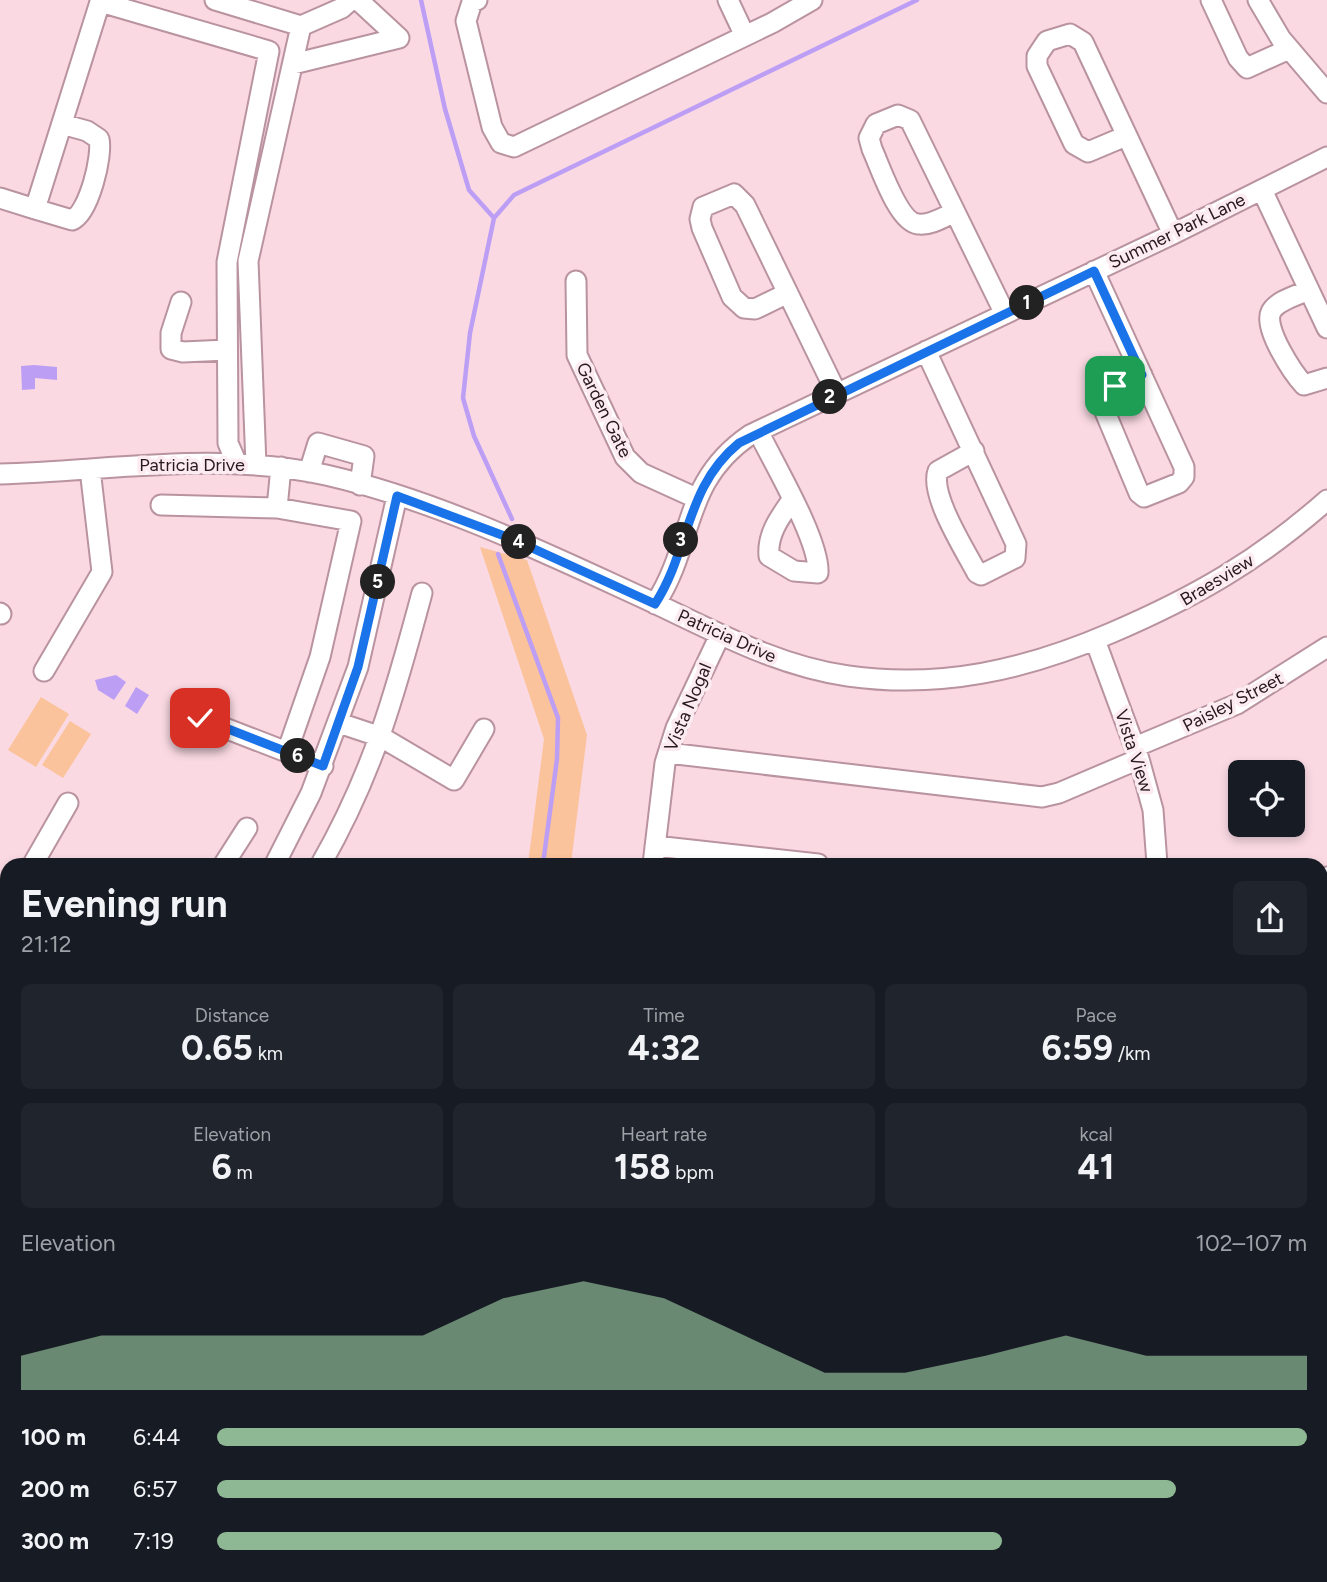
<!DOCTYPE html>
<html lang="en">
<head>
<meta charset="utf-8">
<style>
	body { margin:0; font-family:Figtree,sans-serif; background:#20242c; color:#f1f3f6; height:100vh; display:flex; flex-direction:column; font-size:26px; white-space:nowrap }
	* { box-sizing:border-box; margin:0 }
	p { font-size:23px; color:#9ea1a6 }
	.icon { flex:none; width:38px; height:38px; fill:none; stroke:currentColor; stroke-width:2; stroke-linecap:round; stroke-linejoin:round }
	.map { position:relative; flex:1; overflow:hidden }
	.side { position:absolute; left:0px; top:858px; width:1328px; height:724px; display:flex; flex-direction:column; background:#171b24; border-radius:21px 21px 0 0; box-shadow:0 4px 10px #0003 }
	.side>* { flex:none }
	.tools { position:absolute; left:1228px; top:760px; display:grid; gap:14px }
	.tools a { display:grid; place-items:center; width:77px; height:77px; border-radius:10px; background:#171b24; box-shadow:0 4px 10px #0003; font-size:35px }
	.pin { position:absolute; display:grid; place-items:center; width:60px; height:60px; color:#fff; margin:-30px; border-radius:14px; box-shadow:0 4px 10px #0006 }
	.km { position:absolute; width:35px; height:35px; margin:-18px; border-radius:50%; background:#222; color:#fff; font-size:19px; line-height:35px; text-align:center }
	.round { display:grid; place-items:center; flex:none; width:74px; height:74px; border-radius:10px; background:#20242c }
	.summary { display:flex; align-items:center; justify-content:space-between; height:119px; padding:0 21px }
	h1 { font-size:38px; font-weight:700; line-height:52px }
	.stats { display:grid; grid-template-columns:repeat(3,1fr); gap:10px; height:119px; padding:7px 21px }
	.stats div { display:grid; align-content:center; border-radius:10px; background:#20242c; text-align:center }
	.stats b { font-size:35px; font-weight:700 }
	.stats small { font-size:19px; font-weight:400 }
	.stats p { font-size:19px }
	.chart { height:196px; padding:14px 21px }
	.chart p { display:flex; justify-content:space-between }
	.chart svg { width:100%; height:126px; margin-top:7px; fill:#8eb894; opacity:.7 }
	ul { padding:0 21px; list-style:none; font-size:23px }
	li { display:grid; grid-template-columns:112px 84px 1fr; align-items:center; height:52px }
	li i { height:18px; border-radius:9px; background:#8eb894 }
	.map>svg:first-child { display:block }
	.green { fill:#fbc39b }
	.water { fill:#bd9ef5 }
	.lines { fill:none; stroke-linecap:round; stroke-linejoin:round }
	.stream { stroke:#bd9ef5; stroke-width:4.5 }
	.minor-casing { stroke:#b9939f; stroke-width:23 }
	.minor { stroke:#fff; stroke-width:19 }
	.route-casing { stroke:#fff; stroke-width:14 }
	.route { stroke:#1a73e8; stroke-width:9 }
	.labels { text-anchor:middle; stroke-width:7; stroke-linejoin:round; paint-order:stroke }
	.street-label { font-size:18px; fill:#27191e; stroke:#fcebf0 }
</style>
</head>
<body>
<div class="map">
<svg width="1327" height="1582" viewBox="0 0 1327 1582">
	<rect width="100%" height="100%" fill="#fad9e3"/>
	<!-- green -->
	<path class="green" d="M480 547 527 560 587 735 571 864H528L544 739Z
		M41 697 69 714 36 767 8 750Z
		M70 721 91 734 63 778 42 765Z
		M0 1174 7 1177V1249L0 1261Z
		M306 1575H378L377 1582H305Z
		M436 1575H482L481 1582H435Z"/>
	<!-- water -->
	<path class="water" d="M34 365 57 367V380L35 378V389L22 390 21 366Z
		M116 675 126 682 114 700 98 690 95 680Z
		M136 687 149 695 137 714 125 706Z"/>
	<g class="lines">
		<!-- stream -->
		<path class="stream" d="M421 0 445 109 469 190 494 218
			M512 519 474 436 463 398 470 333 494 218 514 195 917 0
			M498 554 558 718 557 759 543 864
			M461 1582 462 1575"/>
		<!-- minor casing -->
		<g class="minor-casing">
			<path id="minor" d="M215 0 301 26 248 261 256 465
				M477 0 472 2 466 21 492 127 501 143 514 147 772 23 812 0
				M728 0 745 36
				M1211 0 1238 58 1247 68 1289 49
				M1258 0 1281 39 1327 93
				M301 26 342 8 351 0
				M293 64 399 38 358 0
				M1126 136 1088 152 1074 144 1037 66V56L1047 41 1070 34 1083 42 1173 234
				M1262 190 1327 328
				M0 198 35 209 100 2 269 51 227 262 228 443 237 464
				M35 209 72 220C89 213 103 155 99 139L87 131 62 124
				M955 212C944 217 930 226 918 224 898 222 880 166 872 149L869 138 876 124 898 115 910 120 1005 314
				M1094 271 1184 467V477L1179 483 1144 497 1139 493 1103 407 1107 390 1142 375
				M576 281 577 355 625 457 641 473 696 498
				M1309 290C1298 295 1276 301 1271 312 1263 328 1293 373 1304 385L1327 378
				M788 293 755 309 744 308 732 297 702 228 700 219 703 207 734 194 745 205 837 394
				M181 302 171 333V349L183 352 227 350
				M926 351 1016 544 1015 558 981 575 977 573C965 550 929 494 938 471L974 451
				M758 431C774 464 820 541 818 573L794 571 769 556C767 534 780 517 792 500
				M309 472 318 443 364 456 360 485
				M0 474C108 471 218 451 326 475 439 501 545 553 650 601 714 631 777 666 848 676 941 689 1025 670 1111 633 1195 597 1258 561 1327 500
				M161 505 277 508 351 521 320 657 287 752
				M277 508 281 467
				M655 604C695 543 681 482 750 435L1173 234 1327 157
				M0 613 1 614
				M1095 640 1139 759 1153 810 1157 864
				M44 671 102 572 90 469
				M199 718 323 766
				M339 723 381 737 454 780 484 729
				M1135 747 1237 704 1327 647
				M668 753 1042 797 1059 793 1139 759
				M655 846 818 864
				M33 864 68 803
				M224 864 247 828
				M275 864 311 793 358 667 397 496
				M321 864C373 773 395 694 422 593
				M653 864 665 763 676 728 720 635
				M1321 880 1327 877
				M0 896 7 901
				M1321 1110 1327 1107
				M0 1310 7 1299
				M1321 1320 1327 1318
				M0 1398 7 1386
				M0 1424 7 1428
				M574 1575 591 1582
				M1067 1575 1078 1582
				M134 1582 135 1575
				M223 1582 224 1575
				M884 1582 886 1575
				M1263 1582 1265 1575"/>
		</g>
		<!-- minor -->
		<use href="#minor" class="minor"/>
	</g>
	<g class="lines">
		<!-- route casing -->
		<g class="route-casing">
			<path id="route" d="M200 718 323 766 358 667 397 496 510 538 655 604C690 550 685 487 739 443L1094 271 1142 375 1115 386"/>
		</g>
		<!-- route -->
		<use href="#route" class="route"/>
	</g>
	<g class="labels">
		<!-- street labels -->
		<g class="street-label">
			<text transform="translate(1177 231) rotate(-26)" y="6">Summer Park Lane</text>
			<text transform="translate(604 410) rotate(64)" y="6">Garden Gate</text>
			<text x="192" y="471">Patricia Drive</text>
			<text transform="translate(1217 580) rotate(-31)" y="6">Braesview</text>
			<text transform="translate(727 636) rotate(24)" y="6">Patricia Drive</text>
			<text transform="translate(1233 702) rotate(-27)" y="6">Paisley Street</text>
			<text transform="translate(688 707) rotate(-67)" y="6">Vista Nogal</text>
			<text transform="translate(1134 751) rotate(72)" y="6">Vista View</text>
		</g>
	</g>
</svg>
<div class="tools">
<a><svg class="icon" aria-label="locate" viewBox="0 0 24 24"><circle cx="12" cy="12" r="6"/><path d="M12 2v4M12 18v4M2 12h4M18 12h4"/></svg></a>
</div>
<div class="pin" style="left:1115px;top:386px;background:#1e9e55"><svg class="icon" aria-label="arrive" viewBox="0 0 24 24"><path d="M6 21V4h12l-3 4 3 4H6"/></svg></div>
<div class="pin" style="left:200px;top:718px;background:#d93025"><svg class="icon" aria-label="check" viewBox="0 0 24 24"><path d="M5 12l5 5 9-10"/></svg></div>
<b class="km" style="left:1027px;top:303px">1</b>
<b class="km" style="left:830px;top:397px">2</b>
<b class="km" style="left:681px;top:540px">3</b>
<b class="km" style="left:519px;top:542px">4</b>
<b class="km" style="left:378px;top:582px">5</b>
<b class="km" style="left:298px;top:756px">6</b>
<section class="side">
<div class="summary"><div><h1>Evening run</h1><p>21:12</p></div><a class="round"><svg class="icon" aria-label="share" viewBox="0 0 24 24"><path d="M12 15V3M7 8l5-5 5 5M5 13v7h14v-7"/></svg></a></div>
<div class="stats">
<div><p>Distance</p><b>0.65<small> km</small></b></div>
<div><p>Time</p><b>4:32</b></div>
<div><p>Pace</p><b>6:59<small> /km</small></b></div>
</div>
<div class="stats">
<div><p>Elevation</p><b>6<small> m</small></b></div>
<div><p>Heart rate</p><b>158<small> bpm</small></b></div>
<div><p>kcal</p><b>41</b></div>
</div>
<div class="chart"><p><span>Elevation</span>102–107 m</p>
<svg viewBox="0 0 160 44" preserveAspectRatio="none"><path d="M0 44V32L10 25L20 25L30 25L40 25L50 25L60 12L70 6L80 12L90 25L100 38L110 38L120 32L130 25L140 32L150 32L160 32V44z"/></svg>
</div>
<ul>
<li><b>100 m</b>6:44<i style="width:100%"></i></li>
<li><b>200 m</b>6:57<i style="width:88%"></i></li>
<li><b>300 m</b>7:19<i style="width:72%"></i></li>
</ul>
</section>
</div>
</body>
</html>
